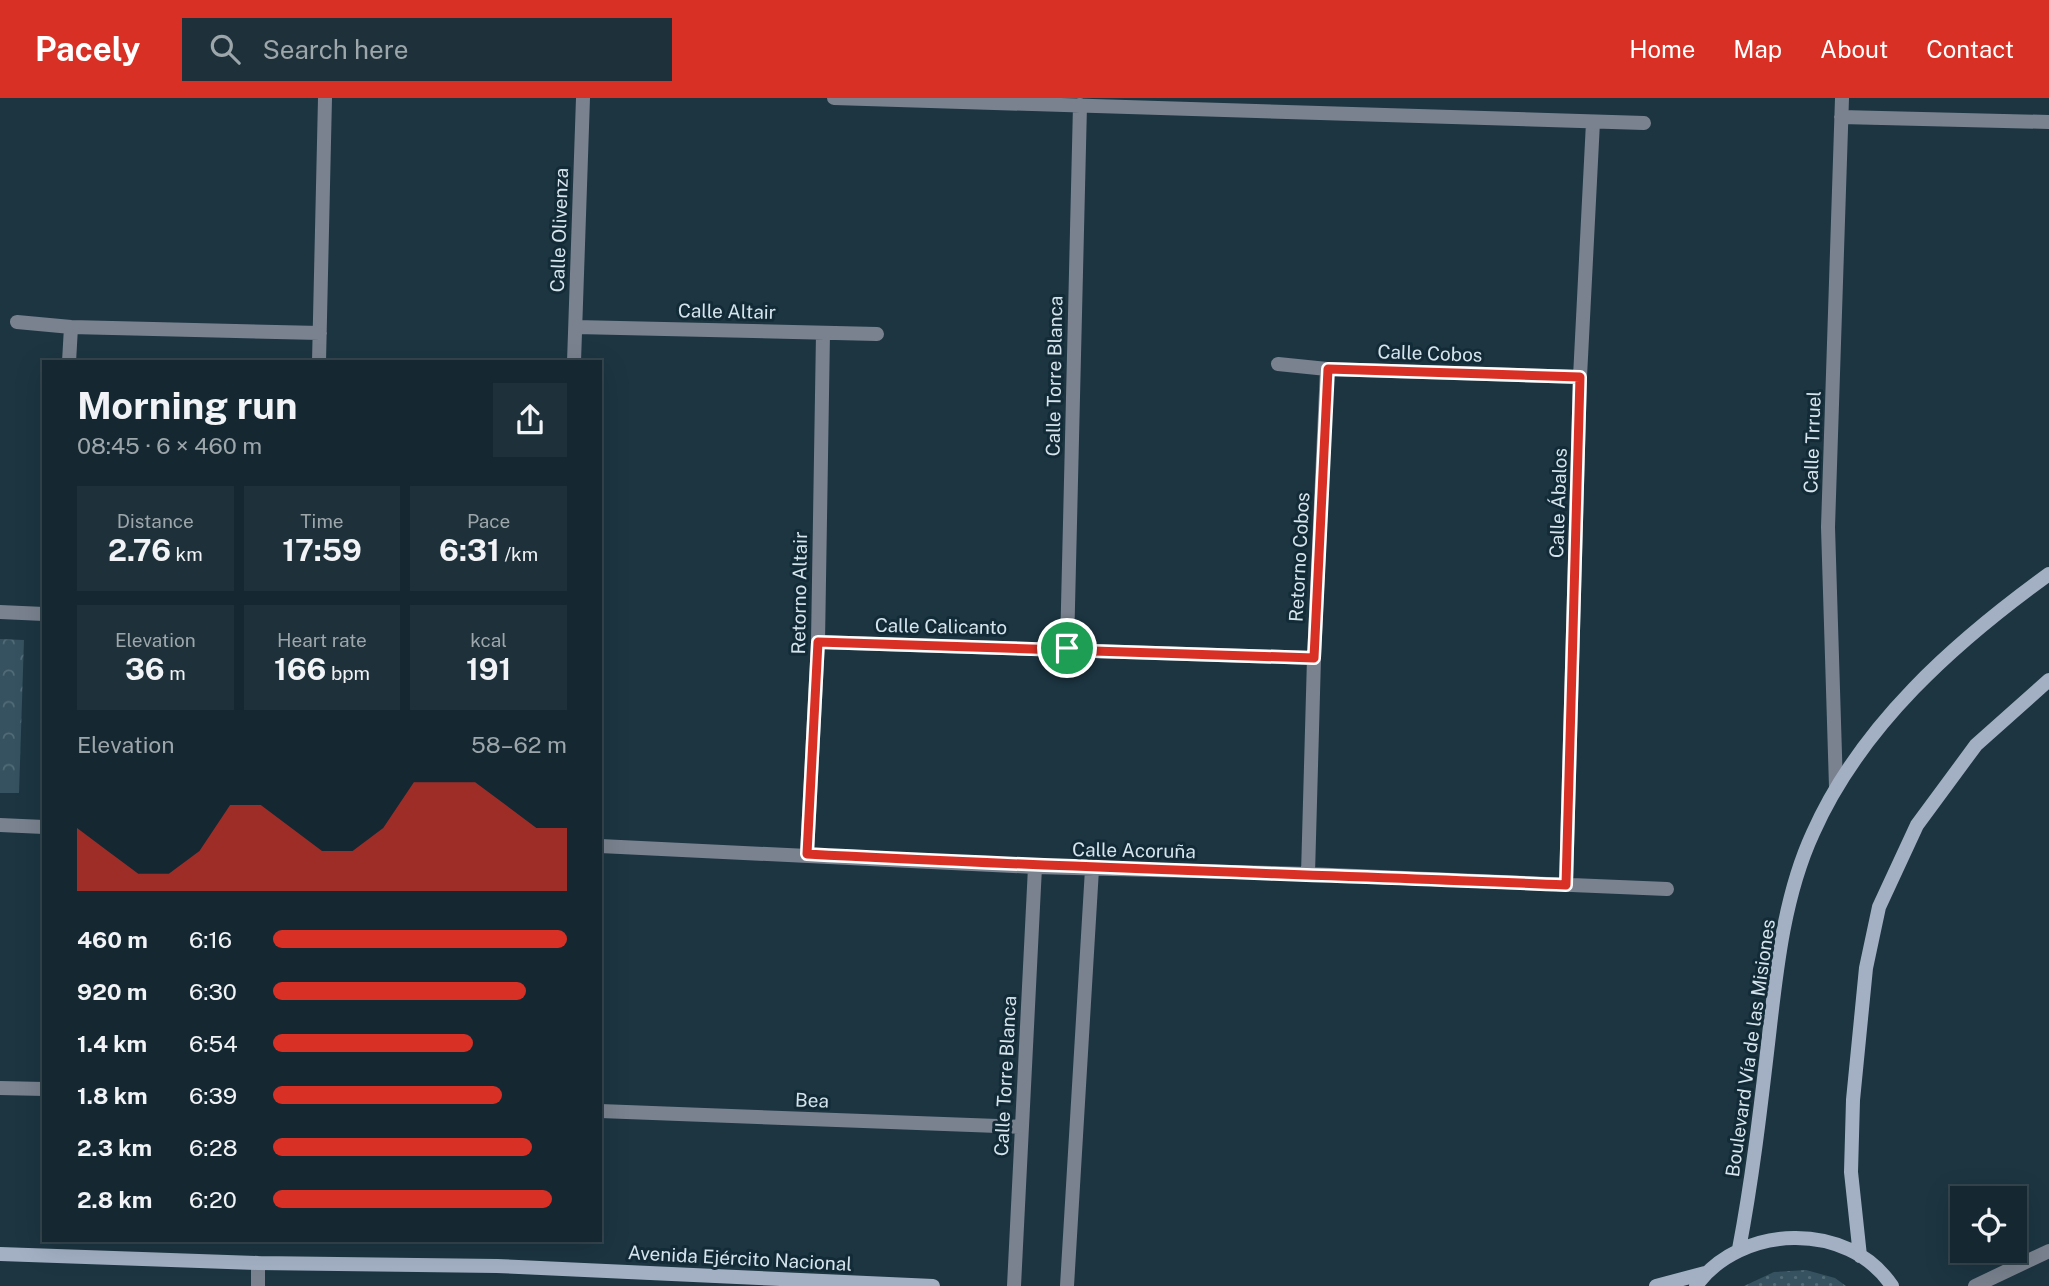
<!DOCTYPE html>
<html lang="en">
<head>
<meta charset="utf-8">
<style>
	body { margin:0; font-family:"Public Sans",sans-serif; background:#1e3039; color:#f1f3f6; height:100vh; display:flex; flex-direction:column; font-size:26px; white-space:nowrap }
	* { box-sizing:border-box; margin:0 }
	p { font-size:23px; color:#9da6ab }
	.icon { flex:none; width:38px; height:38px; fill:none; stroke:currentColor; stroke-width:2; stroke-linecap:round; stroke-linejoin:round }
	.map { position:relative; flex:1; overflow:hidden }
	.side { position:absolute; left:42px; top:262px; width:560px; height:882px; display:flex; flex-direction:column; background:#152831; border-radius:0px; box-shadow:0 7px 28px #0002,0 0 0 2px #34444d }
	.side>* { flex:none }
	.controls { position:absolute; left:1950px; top:1088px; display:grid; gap:14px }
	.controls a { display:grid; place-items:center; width:77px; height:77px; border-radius:0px; background:#152831; box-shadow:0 7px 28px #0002,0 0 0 2px #34444d; font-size:35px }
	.pin { position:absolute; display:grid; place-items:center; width:60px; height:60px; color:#fff; margin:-30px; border:4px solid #fff; border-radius:50%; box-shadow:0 2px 7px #0007 }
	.round { display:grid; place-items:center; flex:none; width:74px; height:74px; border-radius:0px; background:#1e3039 }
	.headline { display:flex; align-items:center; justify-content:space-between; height:119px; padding:0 35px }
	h1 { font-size:38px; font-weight:700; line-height:52px }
	.metrics { display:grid; grid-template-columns:repeat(3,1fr); gap:10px; height:119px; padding:7px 35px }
	.metrics div { display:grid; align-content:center; border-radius:0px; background:#1e3039; text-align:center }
	.metrics b { font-size:30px; font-weight:700 }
	.metrics small { font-size:19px; font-weight:400 }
	.metrics p { font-size:19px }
	.chart { height:196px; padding:14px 35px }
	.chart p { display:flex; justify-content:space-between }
	.chart svg { width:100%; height:126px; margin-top:7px; fill:#d93025; opacity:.7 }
	ul { padding:0 35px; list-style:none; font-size:23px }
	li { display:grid; grid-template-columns:112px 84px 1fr; align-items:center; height:52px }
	li i { height:18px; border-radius:9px; background:#d93025 }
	header { display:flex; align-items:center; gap:42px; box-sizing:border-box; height:98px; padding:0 35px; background:#d93025; color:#fff }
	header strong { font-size:33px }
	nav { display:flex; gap:38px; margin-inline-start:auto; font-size:24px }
	.search { width:490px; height:63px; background:#1e3039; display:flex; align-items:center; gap:18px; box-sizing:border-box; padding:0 24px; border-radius:0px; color:#9da6ab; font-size:26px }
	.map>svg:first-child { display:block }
	.grass { fill:url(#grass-dots) }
	.forest { fill:url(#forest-crowns) }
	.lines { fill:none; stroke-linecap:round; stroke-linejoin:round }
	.street { stroke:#7a828f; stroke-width:14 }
	.secondary { stroke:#a3b0c4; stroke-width:14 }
	.route-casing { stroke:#fff; stroke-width:14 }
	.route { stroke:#d93025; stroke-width:9 }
	.labels { text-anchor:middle; stroke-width:6; stroke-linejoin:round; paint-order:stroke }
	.street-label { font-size:19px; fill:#d6e5ed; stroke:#122b37 }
</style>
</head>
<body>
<header>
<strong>Pacely</strong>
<div class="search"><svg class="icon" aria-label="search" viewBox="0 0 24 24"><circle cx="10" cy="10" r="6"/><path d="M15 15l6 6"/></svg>Search here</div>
<nav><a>Home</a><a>Map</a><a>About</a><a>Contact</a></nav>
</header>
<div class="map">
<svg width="2049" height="1188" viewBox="0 0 2049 1188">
	<defs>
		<pattern id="grass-dots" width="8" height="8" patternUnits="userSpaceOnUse" patternTransform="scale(1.75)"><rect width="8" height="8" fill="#365260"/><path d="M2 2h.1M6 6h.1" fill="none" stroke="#526b77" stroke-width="1.8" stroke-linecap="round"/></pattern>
		<pattern id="forest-crowns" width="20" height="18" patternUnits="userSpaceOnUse" patternTransform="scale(1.75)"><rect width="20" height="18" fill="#365260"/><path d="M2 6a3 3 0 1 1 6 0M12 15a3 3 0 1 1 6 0" fill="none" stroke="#526b77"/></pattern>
	</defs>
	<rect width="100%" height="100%" fill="#1c3541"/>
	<!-- grass -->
	<path class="grass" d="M1806 1172 1835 1180 1846 1188H1744L1774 1174Z"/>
	<!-- forest -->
	<path class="forest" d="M0 541 24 542 19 695H0Z"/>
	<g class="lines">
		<!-- street -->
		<path class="street" d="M834 0 1644 25
			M1841 19 2049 24
			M17 224 71 229 320 235
			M576 229 877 236
			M69 264 71 229
			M319 264 325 0
			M574 264 583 0
			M1278 266 1327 271 1580 279
			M0 514 44 516
			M818 544 1314 560
			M1067 550 1080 7
			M1836 689 1828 429 1842 0
			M0 727 44 729
			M600 748 1035 769 1308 776 1667 791
			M807 756 818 544 823 235
			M1308 776 1314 560 1327 271
			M1566 787 1580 279 1593 24
			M0 990 44 991
			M600 1013 1022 1029
			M258 1188V1165
			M1014 1188 1035 769
			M1067 1188 1092 771
			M1975 1188 2049 1153"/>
		<!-- secondary -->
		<path class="secondary" d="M1739 1151C1752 1083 1760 1015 1768 946 1776 876 1783 800 1813 735 1861 627 1955 544 2049 476
			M0 1156 258 1165 497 1168 933 1188
			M1860 1158 1851 1074 1853 1002 1866 870 1879 809 1917 727 1976 647 2049 582
			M1656 1188 1705 1175
			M1696 1188C1740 1126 1848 1122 1892 1188"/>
	</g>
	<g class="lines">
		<!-- route casing -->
		<g class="route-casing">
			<path id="route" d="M1328 271 1580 279 1566 787C1313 776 1060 770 807 756L818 544 1314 560Z"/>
		</g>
		<!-- route -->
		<use href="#route" class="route"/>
	</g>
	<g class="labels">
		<!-- street labels -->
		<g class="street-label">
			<text transform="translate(559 132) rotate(-88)" y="7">Calle Olivenza</text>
			<text transform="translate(727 213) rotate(1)" y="7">Calle Altair</text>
			<text transform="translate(1430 255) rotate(2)" y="7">Calle Cobos</text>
			<text transform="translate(1054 278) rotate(-89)" y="7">Calle Torre Blanca</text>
			<text transform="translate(1812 344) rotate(-88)" y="7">Calle Trruel</text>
			<text transform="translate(1558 405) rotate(-88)" y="7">Calle Ábalos</text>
			<text transform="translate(1299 459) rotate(-87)" y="7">Retorno Cobos</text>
			<text transform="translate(799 495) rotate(-89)" y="7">Retorno Altair</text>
			<text transform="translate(941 528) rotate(1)" y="7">Calle Calicanto</text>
			<text transform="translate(1134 752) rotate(1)" y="7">Calle Acoruña</text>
			<text transform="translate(1750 950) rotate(-82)" y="7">Boulevard Vía de las Misiones</text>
			<text transform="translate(1005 978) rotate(-87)" y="7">Calle Torre Blanca</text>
			<text transform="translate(812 1002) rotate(2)" y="7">Bea</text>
			<text transform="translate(740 1160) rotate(3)" y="7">Avenida Ejército Nacional</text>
		</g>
	</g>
</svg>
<div class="controls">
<a><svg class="icon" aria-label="locate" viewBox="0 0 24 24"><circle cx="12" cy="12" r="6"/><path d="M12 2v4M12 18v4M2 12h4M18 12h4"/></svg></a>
</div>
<div class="pin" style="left:1067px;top:550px;background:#1e9e55"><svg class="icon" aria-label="arrive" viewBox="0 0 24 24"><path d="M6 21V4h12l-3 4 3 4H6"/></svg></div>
<section class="side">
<div class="headline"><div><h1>Morning run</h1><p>08:45 · 6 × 460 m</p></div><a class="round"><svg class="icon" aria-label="share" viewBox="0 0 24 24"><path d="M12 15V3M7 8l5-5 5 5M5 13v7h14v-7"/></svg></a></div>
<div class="metrics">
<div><p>Distance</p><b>2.76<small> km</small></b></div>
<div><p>Time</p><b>17:59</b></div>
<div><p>Pace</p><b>6:31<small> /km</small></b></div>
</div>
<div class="metrics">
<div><p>Elevation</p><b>36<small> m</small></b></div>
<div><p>Heart rate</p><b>166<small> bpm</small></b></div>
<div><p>kcal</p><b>191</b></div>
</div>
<div class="chart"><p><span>Elevation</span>58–62 m</p>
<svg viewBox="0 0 160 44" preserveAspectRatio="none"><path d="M0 44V22L10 30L20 38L30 38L40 30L50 14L60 14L70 22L80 30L90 30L100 22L110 6L120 6L130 6L140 14L150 22L160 22V44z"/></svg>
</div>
<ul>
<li><b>460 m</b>6:16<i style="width:100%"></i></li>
<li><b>920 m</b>6:30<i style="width:86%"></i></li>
<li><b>1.4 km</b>6:54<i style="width:68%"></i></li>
<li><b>1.8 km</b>6:39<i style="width:78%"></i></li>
<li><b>2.3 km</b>6:28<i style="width:88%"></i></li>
<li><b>2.8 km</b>6:20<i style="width:95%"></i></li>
</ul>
</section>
</div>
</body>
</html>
